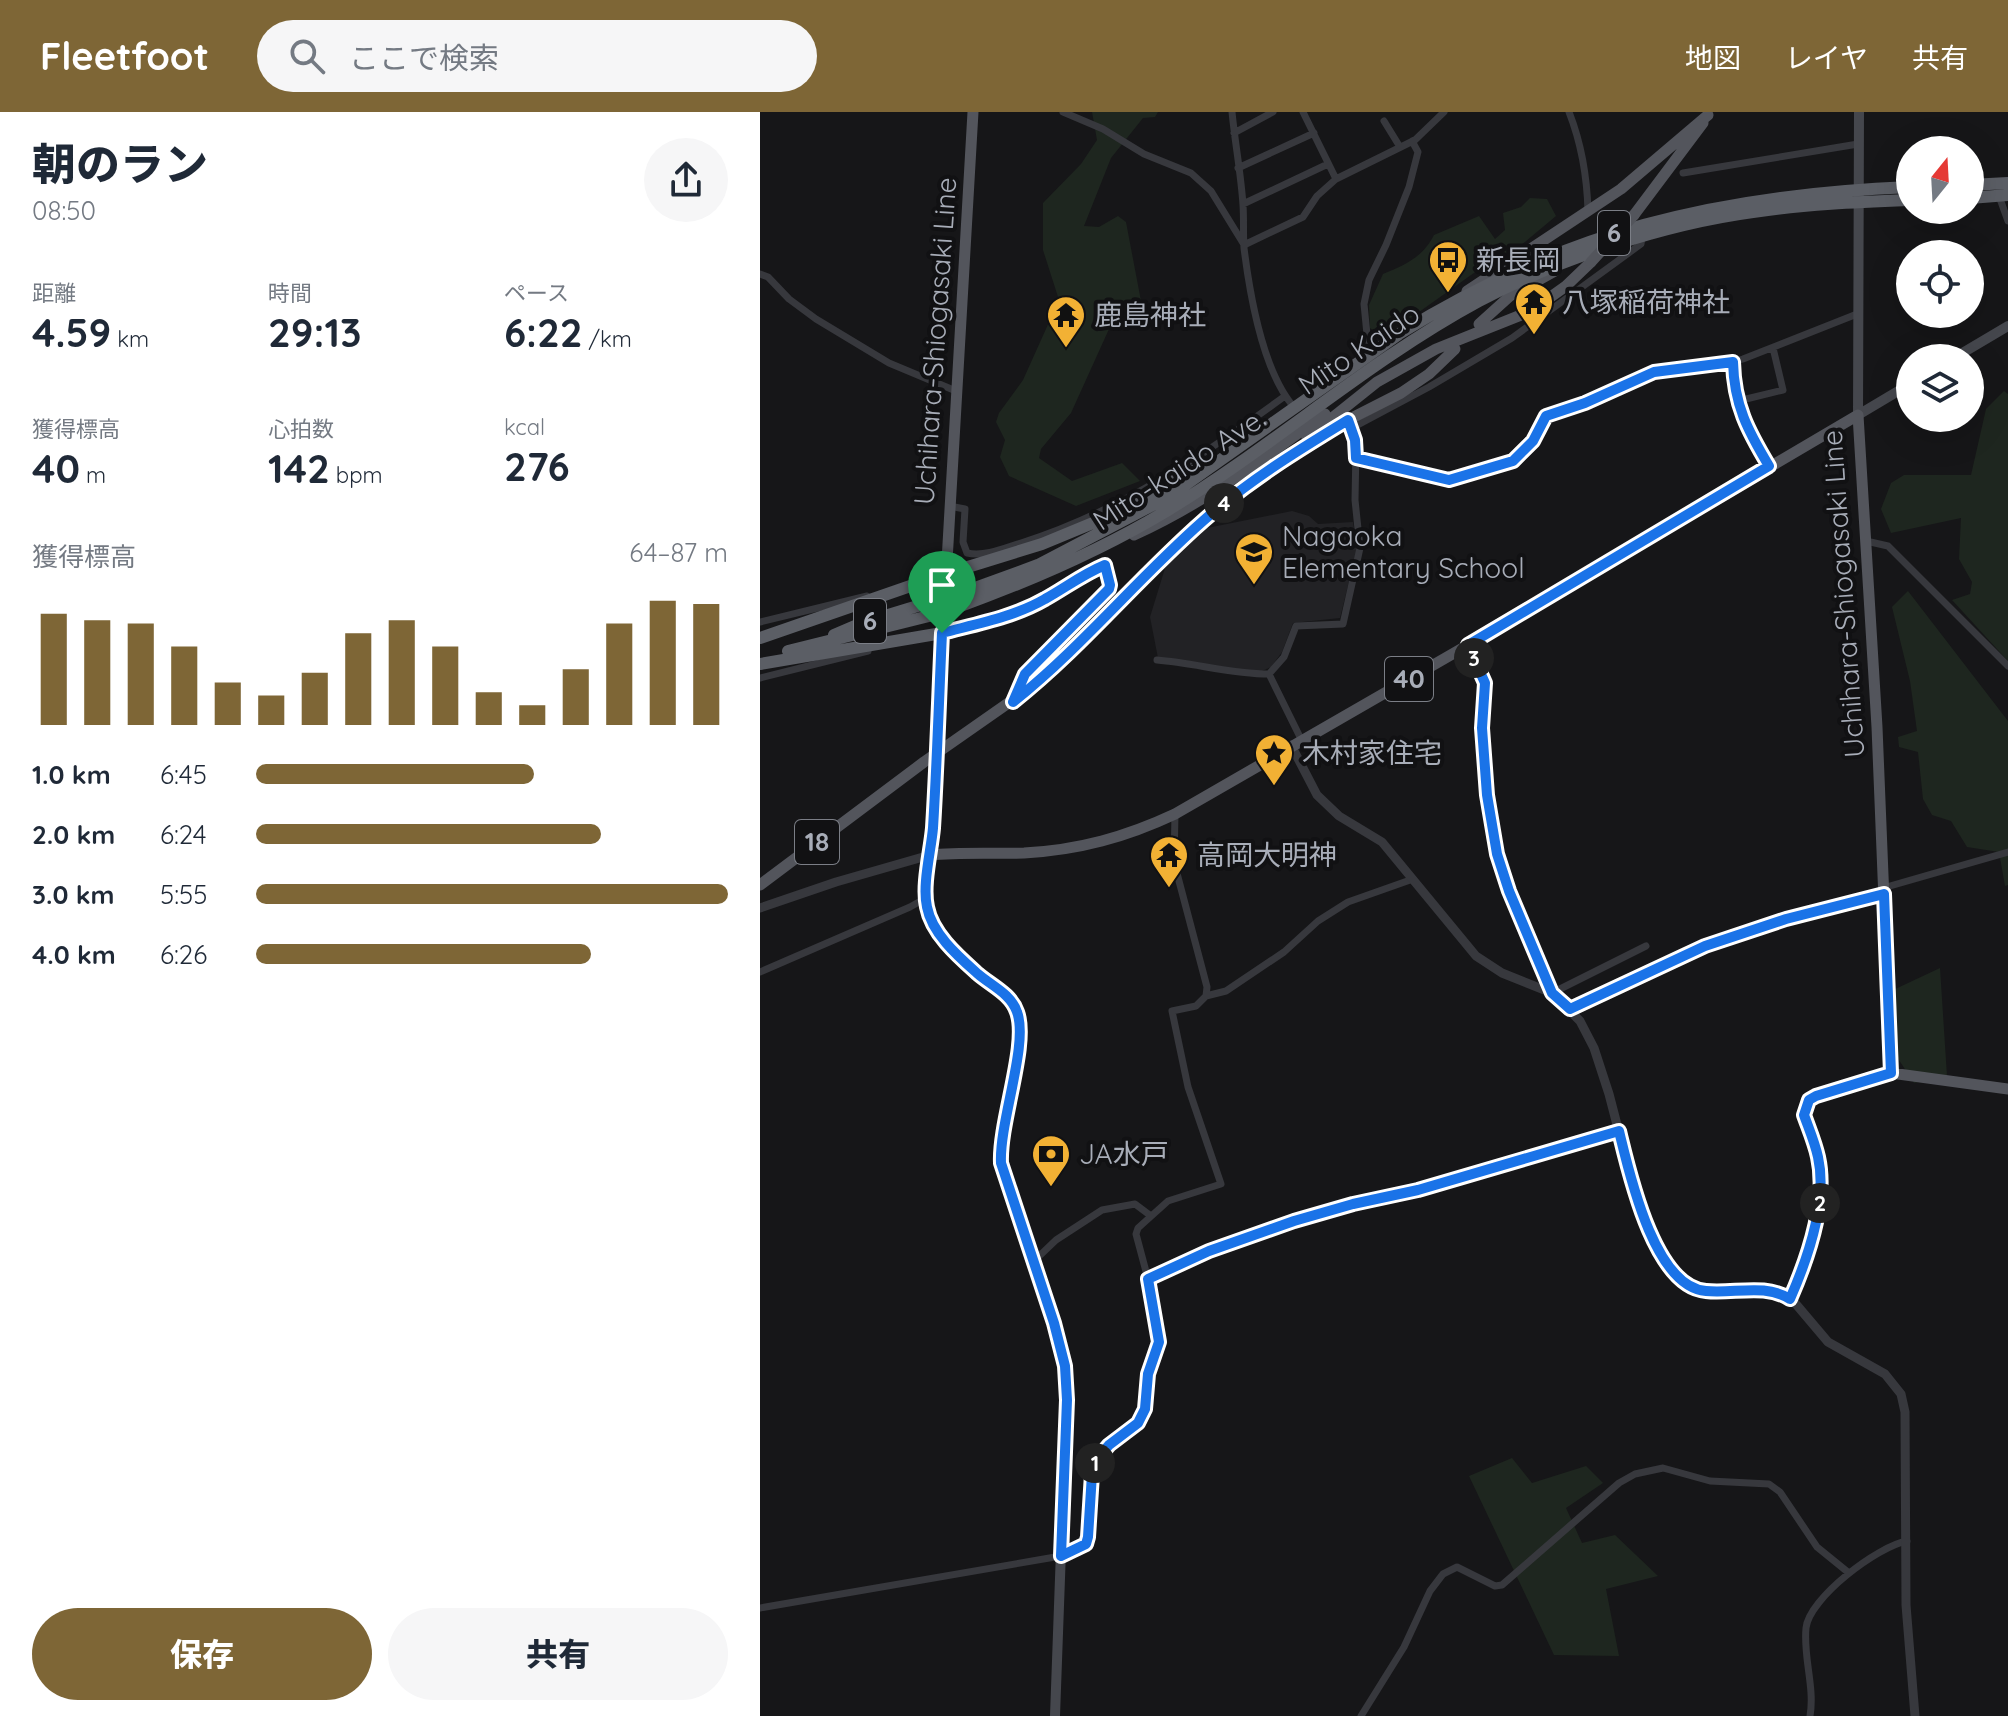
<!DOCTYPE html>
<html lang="ja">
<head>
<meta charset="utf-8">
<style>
	body { margin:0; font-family:Quicksand,"Noto Sans JP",sans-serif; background:#f6f6f7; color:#1f2937; height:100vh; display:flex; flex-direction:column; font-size:30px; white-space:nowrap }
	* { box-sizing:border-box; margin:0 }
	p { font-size:26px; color:#747a83 }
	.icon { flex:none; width:44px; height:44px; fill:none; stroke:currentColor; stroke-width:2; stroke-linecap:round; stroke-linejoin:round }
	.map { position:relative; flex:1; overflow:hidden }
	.drawer { display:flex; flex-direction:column; background:#fff; width:760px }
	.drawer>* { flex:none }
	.needle { width:52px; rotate:18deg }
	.controls { position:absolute; left:1136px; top:24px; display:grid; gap:16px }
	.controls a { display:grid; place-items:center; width:88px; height:88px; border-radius:50%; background:#fff; box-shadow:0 8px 32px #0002; font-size:40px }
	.pin { position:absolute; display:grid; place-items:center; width:68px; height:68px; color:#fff; margin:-82px -34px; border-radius:50% 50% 50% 0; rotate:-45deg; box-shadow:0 0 8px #0007 }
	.pin .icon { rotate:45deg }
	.km { position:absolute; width:40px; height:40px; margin:-20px; border-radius:50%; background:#222; color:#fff; font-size:22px; line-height:40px; text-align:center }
	.round { display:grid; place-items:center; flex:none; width:84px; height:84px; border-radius:42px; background:#f6f6f7 }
	.head { display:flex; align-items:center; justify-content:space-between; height:136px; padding:0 32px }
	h1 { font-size:44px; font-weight:800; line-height:60px }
	.figures { display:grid; grid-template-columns:repeat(3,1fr); gap:12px; height:136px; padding:8px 32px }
	.figures div { display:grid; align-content:center }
	.figures b { font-size:40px; font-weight:800 }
	.figures small { font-size:22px; font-weight:400 }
	.figures p { font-size:22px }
	.chart { height:224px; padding:16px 32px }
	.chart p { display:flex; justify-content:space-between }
	.chart svg { width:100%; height:144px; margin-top:8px; stroke:#7e6636; stroke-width:6 }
	.action { display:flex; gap:16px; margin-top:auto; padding:16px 32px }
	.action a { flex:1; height:92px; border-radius:48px; background:#7e6636; color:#fff; font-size:32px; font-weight:800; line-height:92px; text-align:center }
	.action a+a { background:#f6f6f7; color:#1f2937 }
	ul { padding:0 32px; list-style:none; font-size:26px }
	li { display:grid; grid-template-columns:128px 96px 1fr; align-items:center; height:60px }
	li i { height:20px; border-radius:10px; background:#7e6636 }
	header { display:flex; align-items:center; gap:48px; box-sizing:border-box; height:112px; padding:0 40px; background:#7e6636; color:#fff }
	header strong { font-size:38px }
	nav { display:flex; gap:44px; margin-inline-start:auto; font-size:28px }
	.search { width:560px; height:72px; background:#f6f6f7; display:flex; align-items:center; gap:20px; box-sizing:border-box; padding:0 28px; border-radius:44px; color:#747a83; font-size:30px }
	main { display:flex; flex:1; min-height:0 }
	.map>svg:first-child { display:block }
	.built { fill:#222225 }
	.green { fill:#1e261f }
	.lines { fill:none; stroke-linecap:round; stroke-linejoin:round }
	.minor { stroke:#37383d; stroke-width:7 }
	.tertiary { stroke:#37383d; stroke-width:9 }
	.secondary { stroke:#45474d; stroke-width:10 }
	.primary { stroke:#53555c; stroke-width:11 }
	.trunk { stroke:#5b5e65; stroke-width:12 }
	.primary-bridge { stroke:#53555c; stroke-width:11 }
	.trunk-bridge { stroke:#5b5e65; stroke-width:12 }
	.route-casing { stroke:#fff; stroke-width:16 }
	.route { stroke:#1a73e8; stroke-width:10 }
	.labels { text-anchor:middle; stroke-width:8; stroke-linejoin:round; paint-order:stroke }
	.shield { fill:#111113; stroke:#7b7e86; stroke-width:2 }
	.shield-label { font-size:26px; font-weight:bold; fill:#a8adb8 }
	.poi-label { font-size:28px; fill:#a8adb8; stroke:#111113; text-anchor:start }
	.street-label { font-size:28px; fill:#a8adb8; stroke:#111113 }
</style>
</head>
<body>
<header>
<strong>Fleetfoot</strong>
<div class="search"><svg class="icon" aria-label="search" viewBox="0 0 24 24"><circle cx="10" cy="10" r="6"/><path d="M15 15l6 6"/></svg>ここで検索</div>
<nav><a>地図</a><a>レイヤ</a><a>共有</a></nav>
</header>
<main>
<section class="drawer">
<div class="head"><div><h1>朝のラン</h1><p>08:50</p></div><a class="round"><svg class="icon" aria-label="share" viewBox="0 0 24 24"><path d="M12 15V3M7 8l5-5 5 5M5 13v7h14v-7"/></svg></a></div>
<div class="figures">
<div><p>距離</p><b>4.59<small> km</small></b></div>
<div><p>時間</p><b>29:13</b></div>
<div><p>ペース</p><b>6:22<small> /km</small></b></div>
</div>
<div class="figures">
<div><p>獲得標高</p><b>40<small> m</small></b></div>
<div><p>心拍数</p><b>142<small> bpm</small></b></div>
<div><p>kcal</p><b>276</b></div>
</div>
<div class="chart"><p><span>獲得標高</span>64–87 m</p>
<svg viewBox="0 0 160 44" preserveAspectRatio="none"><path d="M5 44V10M15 44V12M25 44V13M35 44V20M45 44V31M55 44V35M65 44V28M75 44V16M85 44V12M95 44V20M105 44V34M115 44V38M125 44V27M135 44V13M145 44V6M155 44V7"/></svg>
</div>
<ul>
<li><b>1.0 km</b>6:45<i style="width:59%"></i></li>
<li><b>2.0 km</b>6:24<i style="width:73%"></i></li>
<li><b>3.0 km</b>5:55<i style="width:100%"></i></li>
<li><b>4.0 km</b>6:26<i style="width:71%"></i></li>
</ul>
<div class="action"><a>保存</a><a>共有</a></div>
</section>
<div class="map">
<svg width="1248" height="1604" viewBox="0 0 1248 1604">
	<rect width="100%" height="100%" fill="#161618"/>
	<!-- built -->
	<path class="built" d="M532 399 549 404 558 412 593 410 597 437 580 506 533 511 522 540 511 555 500 560 398 546 390 505 406 453 447 416Z"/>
	<!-- green -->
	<path class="green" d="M332 0H398L395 5 383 6 351 46 324 114 339 115 358 104 366 110 381 189 354 206 311 301 281 337 279 346 312 369 362 351 380 369 316 394 249 364 240 345 245 328 236 310 239 301 263 268 299 188 283 138V91L321 52 337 28Z
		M770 86 787 87 796 104 754 139 735 146 652 205 617 222 610 216 609 193 623 162C645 153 663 145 674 123L719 104 735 127 745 118 743 101 761 95Z
		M1244 279 1248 282V549L1192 488 1210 482 1212 470 1199 447 1201 406 1131 421 1121 397 1131 371 1144 363H1211L1226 297Z
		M1148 479 1248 609V773L1245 774 1239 740 1207 735 1191 709 1172 703 1163 687 1158 640 1139 635 1138 625 1157 619 1150 569 1132 495Z
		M1180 856 1187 964 1154 971 1137 945 1131 879Z
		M752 1346 772 1371 826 1354 843 1371 806 1396 822 1431 855 1423 898 1464 846 1477 859 1544 794 1543 709 1364Z"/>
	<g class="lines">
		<!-- minor -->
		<path class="minor" d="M303 0 343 17 384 42 431 61 451 79 483 131
			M472 0C475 31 481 62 483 93 484 107 483 122 484 136 490 184 502 257 533 294
			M543 0 576 67
			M809 0C822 33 827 64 828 99
			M624 9 640 35
			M474 21 513 0
			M478 56 554 21
			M923 61 1098 32
			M1239 84 1248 109
			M483 92 568 52
			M484 133 543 105 557 84 576 67 655 28 684 0
			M0 162 8 165 29 187 56 207 129 251 196 279
			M609 243 604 192 609 168 626 133 649 75 658 40 652 29
			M973 250 978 289
			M592 316 669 275 752 226 881 132 882 125
			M596 346 689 368 753 349 773 329 786 304 825 291 894 260 962 253 983 247 1097 202
			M1009 354 985 313 978 289 1023 278 1013 236
			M189 394 205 397 203 430 207 441C225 445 245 436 261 431 359 400 443 344 525 284
			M1106 429 1128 434 1248 554
			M0 510 107 484
			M182 521C216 512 254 505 284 487 305 476 323 462 345 453L350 473 349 477 265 562 256 583
			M708 533 725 571 722 616 727 683 737 742 749 779 792 881 886 834
			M397 548C435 551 471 562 509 562
			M0 566 108 539
			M541 627 509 562 524 545 536 514 583 512 600 436 595 388 596 336 588 308
			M415 702 414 750 447 875 446 884
			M1123 776 1248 740
			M0 860 150 795 166 786
			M810 897 945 834 1026 807 1124 782
			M273 1150 296 1128 342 1098 375 1092 391 1104
			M388 1167 449 1139 534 1109 593 1092 658 1078 859 1019
			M1030 1187C1051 1140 1069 1084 1055 1033 1051 1019 1037 1000 1050 987 1060 978 1116 966 1131 961
			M0 1496 301 1444 326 1432 331 1401 334 1354 349 1333 370 1318 382 1305 388 1262 399 1230 388 1167 376 1122 378 1116 408 1089 461 1072 428 975 412 899 436 894 446 884 466 879 524 840 558 809 588 790 653 767
			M601 1604 644 1535 670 1479 683 1462 697 1455 735 1474 742 1473 859 1371 875 1362 903 1356 950 1369 1009 1372 1020 1380 1057 1435 1089 1461
			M1050 1604C1055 1575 1043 1545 1046 1516 1049 1486 1118 1434 1147 1429"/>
		<!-- tertiary -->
		<path class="tertiary" d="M531 633 557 683 579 704 622 730 716 844 742 861 792 881 820 909 834 936 849 982 881 1105 917 1164 928 1174 938 1178 1006 1179 1022 1182 1035 1191 1068 1230 1125 1262 1141 1282 1145 1300 1146 1493 1155 1604
			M0 796 76 770 170 743"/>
		<!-- secondary -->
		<path class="secondary" d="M1099 0 1098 303 1150 272
			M1194 246 1248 214
			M170 743C169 759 164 777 166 792 171 825 207 853 231 872 243 881 255 889 258 904 268 941 239 1007 241 1051L294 1211 307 1273 295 1604"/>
		<!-- primary -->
		<path class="primary" d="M213 0 170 743C202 740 233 742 264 741 319 738 366 725 415 702L708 533 1098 303 1117 615 1131 961 1248 977
			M874 103 943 11
			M707 179 861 77 948 3
			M719 212 750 184 795 159
			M547 326 617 270 676 237 771 199 806 174 831 150
			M374 423C443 392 504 346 565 302
			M0 773 164 650 274 573 353 498 410 439 498 364 588 308 641 281 669 262 695 237"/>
		<!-- trunk -->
		<path class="trunk" d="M1210 73 1248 71
			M1210 86 1248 83
			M196 483 278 453 408 385 639 222C805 119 957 83 1150 75
			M195 496C270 469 340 439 408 398 515 333 608 249 719 189 798 147 904 112 993 100 1045 92 1098 90 1150 88
			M74 523 102 511 174 489
			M0 526 185 462 282 432 345 406 443 354
			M28 539 173 503
			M0 552 182 521"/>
		<!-- primary-bridge -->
		<path class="primary-bridge" d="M831 150 874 103"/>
		<!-- trunk-bridge -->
		<path class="trunk-bridge" d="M174 489 196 483
			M173 503 195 496"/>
	</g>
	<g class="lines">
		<!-- route casing -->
		<g class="route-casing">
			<path id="route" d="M973 250C974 293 988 319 1009 354L708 533 725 571 722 616 727 683 737 742 749 779 792 881 810 897 945 834 1026 807 1124 782 1131 961 1056 984 1049 988 1044 1003C1049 1017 1055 1031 1058 1045 1068 1090 1048 1146 1030 1187 1005 1171 974 1182 946 1179 894 1175 869 1060 859 1019L658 1078 593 1092 534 1109 449 1139 388 1167 399 1230 388 1262 385 1297 378 1311 349 1333 337 1347 332 1362 328 1425 326 1432 301 1444 307 1288 305 1254 294 1211 241 1051C239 1010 269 932 257 900 251 882 232 874 218 862 199 845 172 822 167 795 162 773 171 739 173 716 177 651 179 586 182 521 216 512 254 505 285 487 305 476 323 462 345 453L350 473 349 477 265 562 253 590C322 535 377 467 443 409 488 369 537 339 588 308L595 328 596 346 689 368 753 349 773 329 786 304 825 291 894 260Z"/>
		</g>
		<!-- route -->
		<use href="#route" class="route"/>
	</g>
	<!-- icons -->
	<defs>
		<g id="bus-pin" transform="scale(2)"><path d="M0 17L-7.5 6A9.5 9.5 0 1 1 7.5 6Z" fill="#f2b134" stroke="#111113"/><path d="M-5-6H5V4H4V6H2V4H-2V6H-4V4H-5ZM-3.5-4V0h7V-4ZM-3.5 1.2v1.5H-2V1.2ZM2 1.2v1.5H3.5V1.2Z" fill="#111"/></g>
		<g id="temple-pin" transform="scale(2)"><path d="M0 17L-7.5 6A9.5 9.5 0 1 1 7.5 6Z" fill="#f2b134" stroke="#111113"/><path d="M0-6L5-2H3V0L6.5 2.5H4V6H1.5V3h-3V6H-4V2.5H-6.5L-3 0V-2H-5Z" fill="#111"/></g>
		<g id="school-pin" transform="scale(2)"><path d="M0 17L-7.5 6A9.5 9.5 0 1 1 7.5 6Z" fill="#f2b134" stroke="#111113"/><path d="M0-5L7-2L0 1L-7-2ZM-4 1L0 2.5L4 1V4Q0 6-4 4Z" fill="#111"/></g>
		<g id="sight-pin" transform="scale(2)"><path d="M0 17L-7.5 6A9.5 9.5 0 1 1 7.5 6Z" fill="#f2b134" stroke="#111113"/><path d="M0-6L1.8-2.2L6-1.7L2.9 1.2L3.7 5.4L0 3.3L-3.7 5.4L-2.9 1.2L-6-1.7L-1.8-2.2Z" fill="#111"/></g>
		<g id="bank-pin" transform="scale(2)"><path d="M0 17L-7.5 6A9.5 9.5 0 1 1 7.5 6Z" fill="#f2b134" stroke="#111113"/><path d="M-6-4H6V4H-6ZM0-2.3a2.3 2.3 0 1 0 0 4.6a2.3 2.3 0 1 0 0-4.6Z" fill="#111"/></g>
	</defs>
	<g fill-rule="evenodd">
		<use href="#bus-pin" x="688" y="148"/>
		<use href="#temple-pin" x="774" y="190"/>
		<use href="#temple-pin" x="306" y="203"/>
		<use href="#school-pin" x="494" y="440"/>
		<use href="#sight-pin" x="514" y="641"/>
		<use href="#temple-pin" x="409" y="743"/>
		<use href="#bank-pin" x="291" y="1042"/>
	</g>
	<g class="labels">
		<!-- shield labels -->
		<g class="shield">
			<rect x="838" y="99" width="32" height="44" rx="6"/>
			<rect x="94" y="487" width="32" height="44" rx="6"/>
			<rect x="625" y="545" width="48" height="44" rx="6"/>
			<rect x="35" y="708" width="44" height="44" rx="6"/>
		</g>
		<g class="shield-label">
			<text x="854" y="130">6</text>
			<text x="110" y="518">6</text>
			<text x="649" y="576">40</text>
			<text x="57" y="739">18</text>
		</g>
		<!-- poi labels -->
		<g class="poi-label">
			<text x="716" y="158">新長岡</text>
			<text x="802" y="200">八塚稲荷神社</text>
			<text x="334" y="213">鹿島神社</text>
			<text x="522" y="434">Nagaoka<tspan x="522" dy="32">Elementary School</tspan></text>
			<text x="542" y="651">木村家住宅</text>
			<text x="437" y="753">高岡大明神</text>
			<text x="319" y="1052">JA水戸</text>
		</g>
		<!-- street labels -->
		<g class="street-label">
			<text transform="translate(175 229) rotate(-86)" y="10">Uchihara-Shiogasaki Line</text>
			<text transform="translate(599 237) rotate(-34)" y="10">Mito Kaido</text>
			<text transform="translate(419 357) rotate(-33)" y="10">Mito-kaido Ave.</text>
			<text transform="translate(1083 482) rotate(-94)" y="10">Uchihara-Shiogasaki Line</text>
		</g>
	</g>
</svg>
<div class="controls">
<a><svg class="needle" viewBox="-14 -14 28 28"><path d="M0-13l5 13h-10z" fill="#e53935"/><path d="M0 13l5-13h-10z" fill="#747a83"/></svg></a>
<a><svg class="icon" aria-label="locate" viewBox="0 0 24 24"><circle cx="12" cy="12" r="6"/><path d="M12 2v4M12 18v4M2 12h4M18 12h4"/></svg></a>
<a><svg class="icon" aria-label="layers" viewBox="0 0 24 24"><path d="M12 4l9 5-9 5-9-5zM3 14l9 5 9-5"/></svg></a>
</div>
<div class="pin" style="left:182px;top:521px;background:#1e9e55"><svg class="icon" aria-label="arrive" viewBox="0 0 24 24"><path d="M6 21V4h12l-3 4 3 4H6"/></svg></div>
<b class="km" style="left:335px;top:1351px">1</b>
<b class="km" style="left:1060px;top:1091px">2</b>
<b class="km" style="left:714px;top:546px">3</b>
<b class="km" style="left:464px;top:391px">4</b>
</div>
</main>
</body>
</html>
